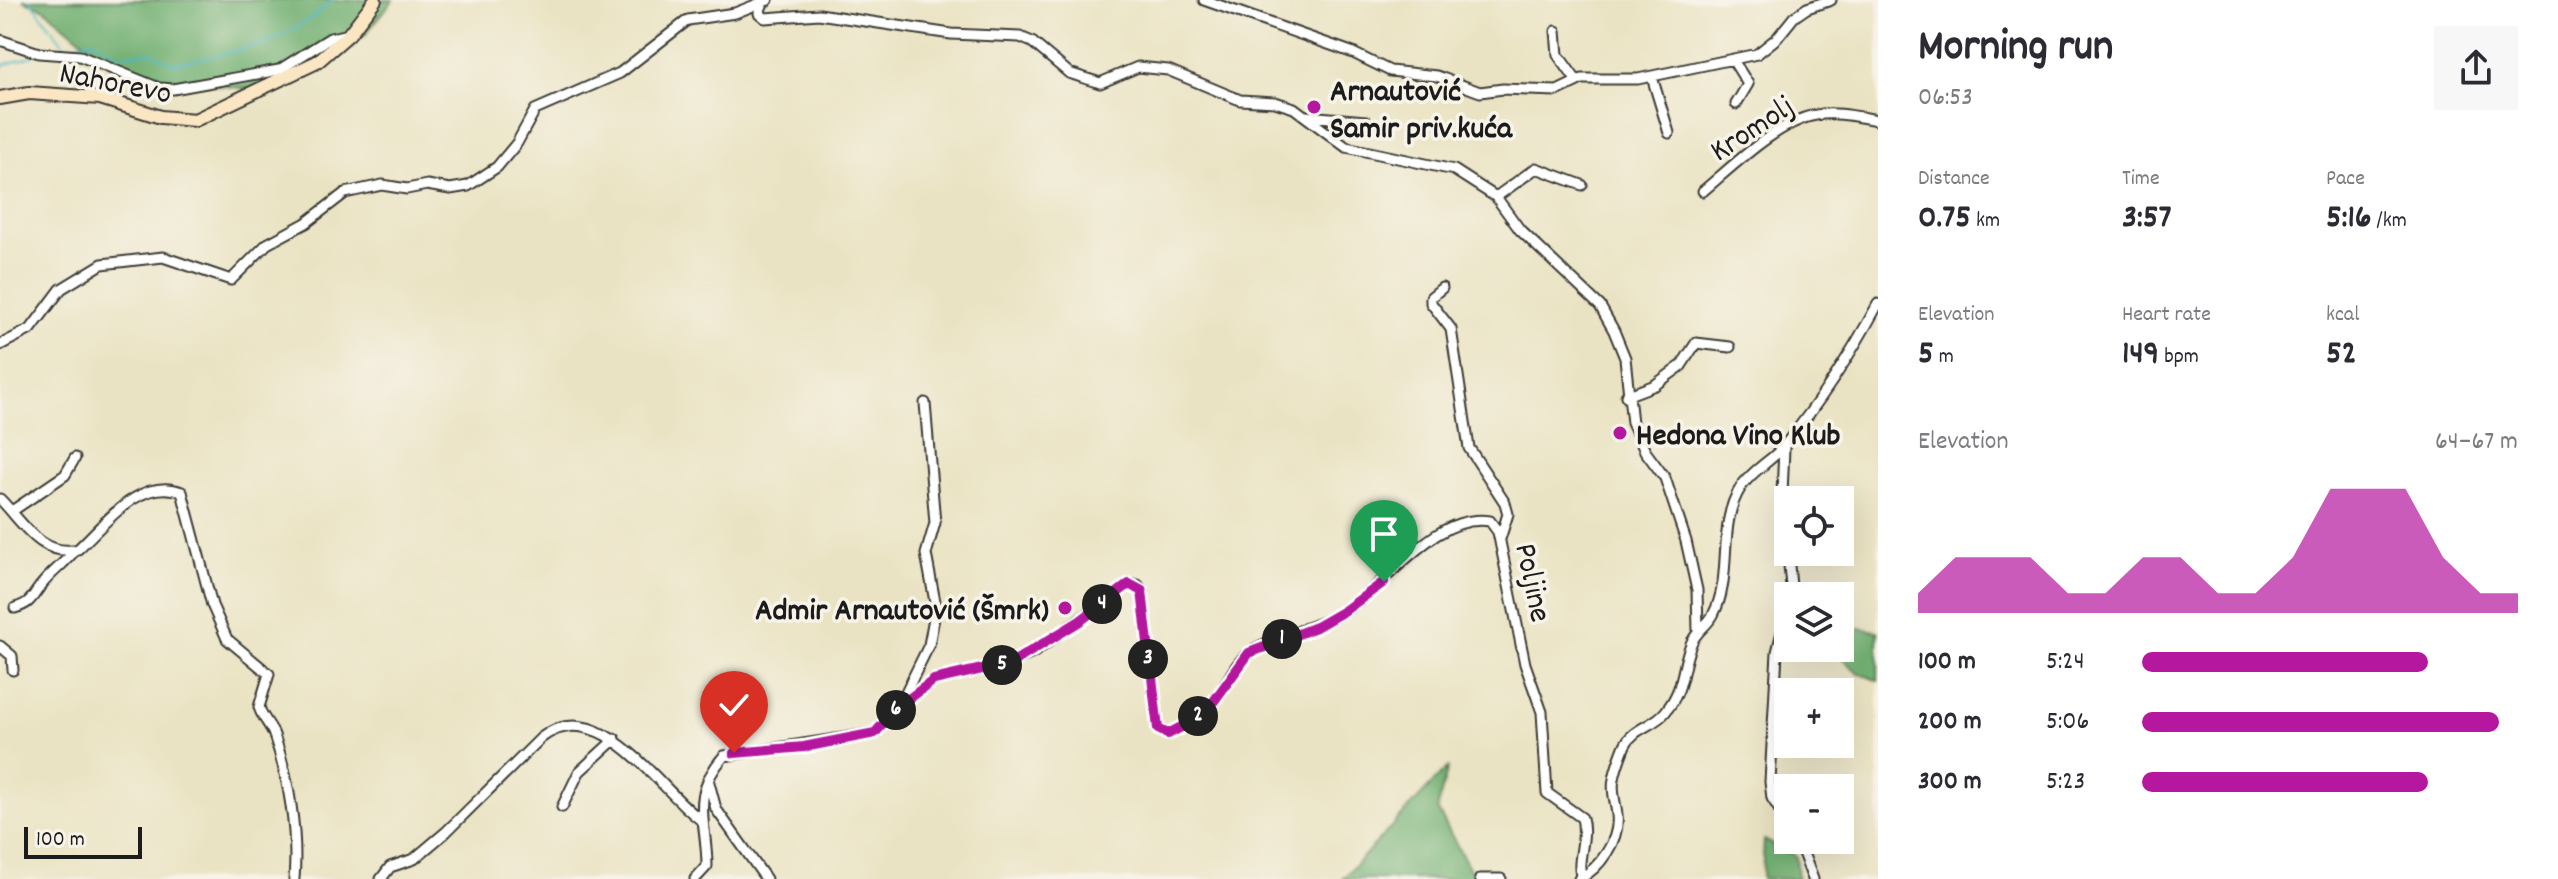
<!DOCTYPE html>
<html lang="en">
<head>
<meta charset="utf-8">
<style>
	body { margin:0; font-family:Dekko,sans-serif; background:#f7f7f7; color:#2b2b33; height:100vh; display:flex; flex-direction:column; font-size:30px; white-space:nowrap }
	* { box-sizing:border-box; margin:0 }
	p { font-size:26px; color:#7c7c81 }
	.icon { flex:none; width:44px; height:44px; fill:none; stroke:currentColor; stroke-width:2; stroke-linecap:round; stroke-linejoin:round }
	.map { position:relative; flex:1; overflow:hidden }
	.side { display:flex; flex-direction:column; background:#fff; width:680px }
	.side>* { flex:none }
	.fabs { position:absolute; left:1774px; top:486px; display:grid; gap:16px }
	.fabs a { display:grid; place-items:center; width:80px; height:80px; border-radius:0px; background:#fff; box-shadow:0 8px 32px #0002; font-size:40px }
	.scale { position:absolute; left:24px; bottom:20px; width:118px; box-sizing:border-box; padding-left:8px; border:4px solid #1c1c1c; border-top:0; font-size:22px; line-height:28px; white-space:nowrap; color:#1c1c1c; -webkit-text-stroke:6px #f7f3e8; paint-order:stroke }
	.pin { position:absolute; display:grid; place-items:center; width:68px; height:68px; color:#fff; margin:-82px -34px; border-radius:50% 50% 50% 0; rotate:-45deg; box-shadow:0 0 8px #0007 }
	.pin .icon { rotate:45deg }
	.km { position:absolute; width:40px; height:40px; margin:-20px; border-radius:50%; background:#222; color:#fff; font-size:22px; line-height:40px; text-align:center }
	.round { display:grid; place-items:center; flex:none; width:84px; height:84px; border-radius:0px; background:#f7f7f7 }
	.overview { display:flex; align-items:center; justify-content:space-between; height:136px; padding:0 40px }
	h1 { font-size:44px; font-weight:700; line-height:60px }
	.figures { display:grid; grid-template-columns:repeat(3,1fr); gap:12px; height:136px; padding:8px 40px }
	.figures div { display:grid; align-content:center }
	.figures b { font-size:34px; font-weight:700 }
	.figures small { font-size:22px; font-weight:400 }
	.figures p { font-size:22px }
	.chart { height:224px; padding:16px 40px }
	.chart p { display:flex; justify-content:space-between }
	.chart svg { width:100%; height:144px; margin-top:8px; fill:#b5179e; opacity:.7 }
	ul { padding:0 40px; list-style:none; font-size:26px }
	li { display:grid; grid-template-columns:128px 96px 1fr; align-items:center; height:60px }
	li i { height:20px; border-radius:10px; background:#b5179e }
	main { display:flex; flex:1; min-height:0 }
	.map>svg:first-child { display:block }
	.forest { fill:#72b072; stroke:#476647; stroke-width:2 }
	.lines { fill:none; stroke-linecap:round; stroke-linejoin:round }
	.stream { stroke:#47b5c2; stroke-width:2 }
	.street-casing { stroke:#3b3a35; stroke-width:13 }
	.secondary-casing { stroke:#3b3a35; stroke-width:16 }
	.street { stroke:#fff; stroke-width:9 }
	.secondary { stroke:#fbe6c4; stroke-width:12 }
	.route-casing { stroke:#fff; stroke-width:16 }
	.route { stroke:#b5179e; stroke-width:10 }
	.poi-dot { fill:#b5179e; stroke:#f7f3e8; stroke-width:3 }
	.labels { text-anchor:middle; stroke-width:7; stroke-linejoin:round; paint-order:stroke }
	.street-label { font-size:32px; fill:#1c1c1c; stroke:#f7f3e8 }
	.poi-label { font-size:32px; font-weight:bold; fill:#1c1c1c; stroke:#f7f3e8; text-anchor:start }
</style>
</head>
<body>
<main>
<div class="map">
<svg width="1878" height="879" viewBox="0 0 1878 879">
	<rect width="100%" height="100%" fill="#f7f3e8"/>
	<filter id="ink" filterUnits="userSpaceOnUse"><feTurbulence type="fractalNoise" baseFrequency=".0125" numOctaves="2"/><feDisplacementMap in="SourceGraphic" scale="16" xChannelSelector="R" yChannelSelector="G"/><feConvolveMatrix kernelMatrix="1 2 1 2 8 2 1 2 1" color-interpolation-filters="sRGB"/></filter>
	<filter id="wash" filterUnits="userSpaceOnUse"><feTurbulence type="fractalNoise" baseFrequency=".006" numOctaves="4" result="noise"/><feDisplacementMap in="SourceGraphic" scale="32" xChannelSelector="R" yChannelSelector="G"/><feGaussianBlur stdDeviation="1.8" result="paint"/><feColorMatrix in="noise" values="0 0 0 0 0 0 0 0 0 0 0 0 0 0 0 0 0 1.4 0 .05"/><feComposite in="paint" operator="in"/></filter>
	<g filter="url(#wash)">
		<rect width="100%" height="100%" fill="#eae3c3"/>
		<!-- forest -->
		<path class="forest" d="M23 0H393L365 35 271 92 137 75 110 64 45 9Z
			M1840 625 1878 631V681L1859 673 1829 648H1840Z
			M1448 767 1437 809 1473 875 1469 879H1342Z
			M1764 840 1796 856 1798 879H1762Z"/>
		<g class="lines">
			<!-- stream -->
			<path class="stream" d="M30 0 65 46
				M54 49 93 40 119 55 152 52 172 64C233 53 288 44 333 0
				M0 66 33 56"/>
		</g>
	</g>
	<g filter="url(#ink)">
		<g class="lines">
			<!-- street casing -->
			<g class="street-casing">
				<path id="street" d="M1204 0 1351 52 1390 71 1437 76 1480 92 1503 89 1557 91 1582 79H1638L1757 54 1777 38 1794 17 1807 8 1831 0
					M763 3 759 13 765 18 819 14 951 34 1020 37 1032 42 1069 73 1100 83 1138 67 1168 70 1240 100 1275 102 1294 108 1346 147 1454 170 1496 197 1520 230 1600 306 1614 331 1625 358 1632 423 1645 451 1665 478 1686 541 1697 590 1698 631
					M1556 31 1558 55 1576 80
					M0 40 39 53 80 56 159 88 173 89 279 70 330 38 345 35
					M1733 60 1748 84 1736 104
					M1652 77 1669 133
					M1307 116 1366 121
					M1703 191C1732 167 1778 121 1816 115 1836 111 1859 117 1878 120
					M1496 197 1536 168 1582 185
					M1442 288 1431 297V303L1451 329 1469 448 1505 503 1508 514 1500 539
					M0 345 31 329 61 289 102 264 163 257 231 280 267 244 306 223 345 193 382 185 407 189 427 185 450 189 468 186 497 167 517 143 535 110 620 73 688 20 735 13 768 0
					M1626 396 1655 385 1681 366 1696 343 1730 347
					M1784 448 1782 494 1792 596
					M0 499C22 521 41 558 78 549 106 523 140 476 182 492L212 605 227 639 269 674 259 707C262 718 270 724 274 735 289 779 298 833 294 879
					M12 511 65 475 75 458
					M15 608C33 603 32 595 43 583 53 571 65 563 75 550
					M1788 608 1777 652 1770 782 1772 798 1788 823
					M0 646 12 656 13 670
					M902 700 929 645 936 607 926 554 935 523 925 403
					M708 779 716 809 766 879
					M562 807 579 772 615 739
					M1798 840 1813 879
					M381 879 390 867 414 859 446 832 541 738C600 692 660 791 701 820
					M695 879 707 866C707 821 689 796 724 756L875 733 898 707 934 680 1004 665 1033 653 1129 584 1138 585 1142 591 1158 729 1168 734C1185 725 1200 716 1213 702 1226 688 1233 664 1249 653 1277 633 1315 630 1345 611 1390 582 1435 512 1490 521L1498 532 1525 664 1542 712 1547 793 1582 818C1588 839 1575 862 1582 878
					M1480 879H1501
					M1579 879C1600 868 1620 840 1617 815 1616 803 1611 791 1614 779 1616 768 1621 755 1625 745 1634 727 1655 726 1666 711 1685 687 1681 669 1691 644 1695 632 1707 626 1713 615 1734 576 1716 526 1741 487 1753 469 1772 461 1785 445 1820 402 1851 354 1878 304"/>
			</g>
			<!-- secondary casing -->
			<g class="secondary-casing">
				<path id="secondary" d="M0 98 29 93 100 98 161 117 195 120 317 62 349 34 375 0"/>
			</g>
			<!-- street -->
			<use href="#street" class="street"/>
			<!-- secondary -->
			<use href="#secondary" class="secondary"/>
		</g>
	</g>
	<g class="lines" filter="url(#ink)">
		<!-- route casing -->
		<g class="route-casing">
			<path id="route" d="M734 753 804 747 875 733 898 707 934 680 1013 662 1080 621 1129 584 1142 591 1158 729 1168 734 1193 721 1214 701 1249 653 1316 627 1344 611 1384 582"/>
		</g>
		<!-- route -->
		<use href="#route" class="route"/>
	</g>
	<!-- markers -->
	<g class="poi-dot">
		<circle cx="1314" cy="107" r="8"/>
		<circle cx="1620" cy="433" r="8"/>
		<circle cx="1065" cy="608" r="8"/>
	</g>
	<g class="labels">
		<!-- street labels -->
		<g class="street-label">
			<text transform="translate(116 81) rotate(11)" y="11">Nahorevo</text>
			<text transform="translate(1751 127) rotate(-33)" y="11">Kromolj</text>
			<text transform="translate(1535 582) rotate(78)" y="11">Poljine</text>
		</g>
		<!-- poi labels -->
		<g class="poi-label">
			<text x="1330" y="100">Arnautović<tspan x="1330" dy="37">Samir priv.kuća</tspan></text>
			<text x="1636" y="444">Hedona Vino Klub</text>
			<text x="1049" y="619" text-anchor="end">Admir Arnautović (Šmrk)</text>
		</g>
	</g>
</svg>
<div class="fabs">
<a><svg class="icon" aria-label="locate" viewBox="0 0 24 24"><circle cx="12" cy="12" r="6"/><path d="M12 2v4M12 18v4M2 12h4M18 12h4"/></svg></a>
<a><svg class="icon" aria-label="layers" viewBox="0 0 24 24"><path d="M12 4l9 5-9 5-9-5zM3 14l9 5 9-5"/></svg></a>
<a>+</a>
<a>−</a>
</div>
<div class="scale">100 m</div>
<div class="pin" style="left:1384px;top:582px;background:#1e9e55"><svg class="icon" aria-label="arrive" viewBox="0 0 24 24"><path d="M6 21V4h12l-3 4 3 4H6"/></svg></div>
<div class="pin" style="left:734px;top:753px;background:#d93025"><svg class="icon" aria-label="check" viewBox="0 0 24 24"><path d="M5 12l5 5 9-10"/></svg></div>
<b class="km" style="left:1282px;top:639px">1</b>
<b class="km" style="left:1198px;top:716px">2</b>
<b class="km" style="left:1148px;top:659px">3</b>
<b class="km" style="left:1102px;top:604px">4</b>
<b class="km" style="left:1002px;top:665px">5</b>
<b class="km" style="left:896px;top:710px">6</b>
</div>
<section class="side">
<div class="overview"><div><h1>Morning run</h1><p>06:53</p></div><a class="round"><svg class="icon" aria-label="share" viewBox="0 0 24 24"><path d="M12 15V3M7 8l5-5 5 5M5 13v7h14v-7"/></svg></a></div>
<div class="figures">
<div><p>Distance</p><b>0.75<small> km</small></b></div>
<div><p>Time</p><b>3:57</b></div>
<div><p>Pace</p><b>5:16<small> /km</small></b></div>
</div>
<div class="figures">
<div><p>Elevation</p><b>5<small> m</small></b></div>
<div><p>Heart rate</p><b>149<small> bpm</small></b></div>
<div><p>kcal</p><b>52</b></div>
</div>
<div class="chart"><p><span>Elevation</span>64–67 m</p>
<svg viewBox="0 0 160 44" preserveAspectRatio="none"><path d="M0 44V38L10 27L20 27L30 27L40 38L50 38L60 27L70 27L80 38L90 38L100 27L110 6L120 6L130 6L140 27L150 38L160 38V44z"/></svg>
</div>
<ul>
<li><b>100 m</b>5:24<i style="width:76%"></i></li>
<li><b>200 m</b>5:06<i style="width:95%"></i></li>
<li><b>300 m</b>5:23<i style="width:76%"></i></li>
</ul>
</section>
</main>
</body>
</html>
